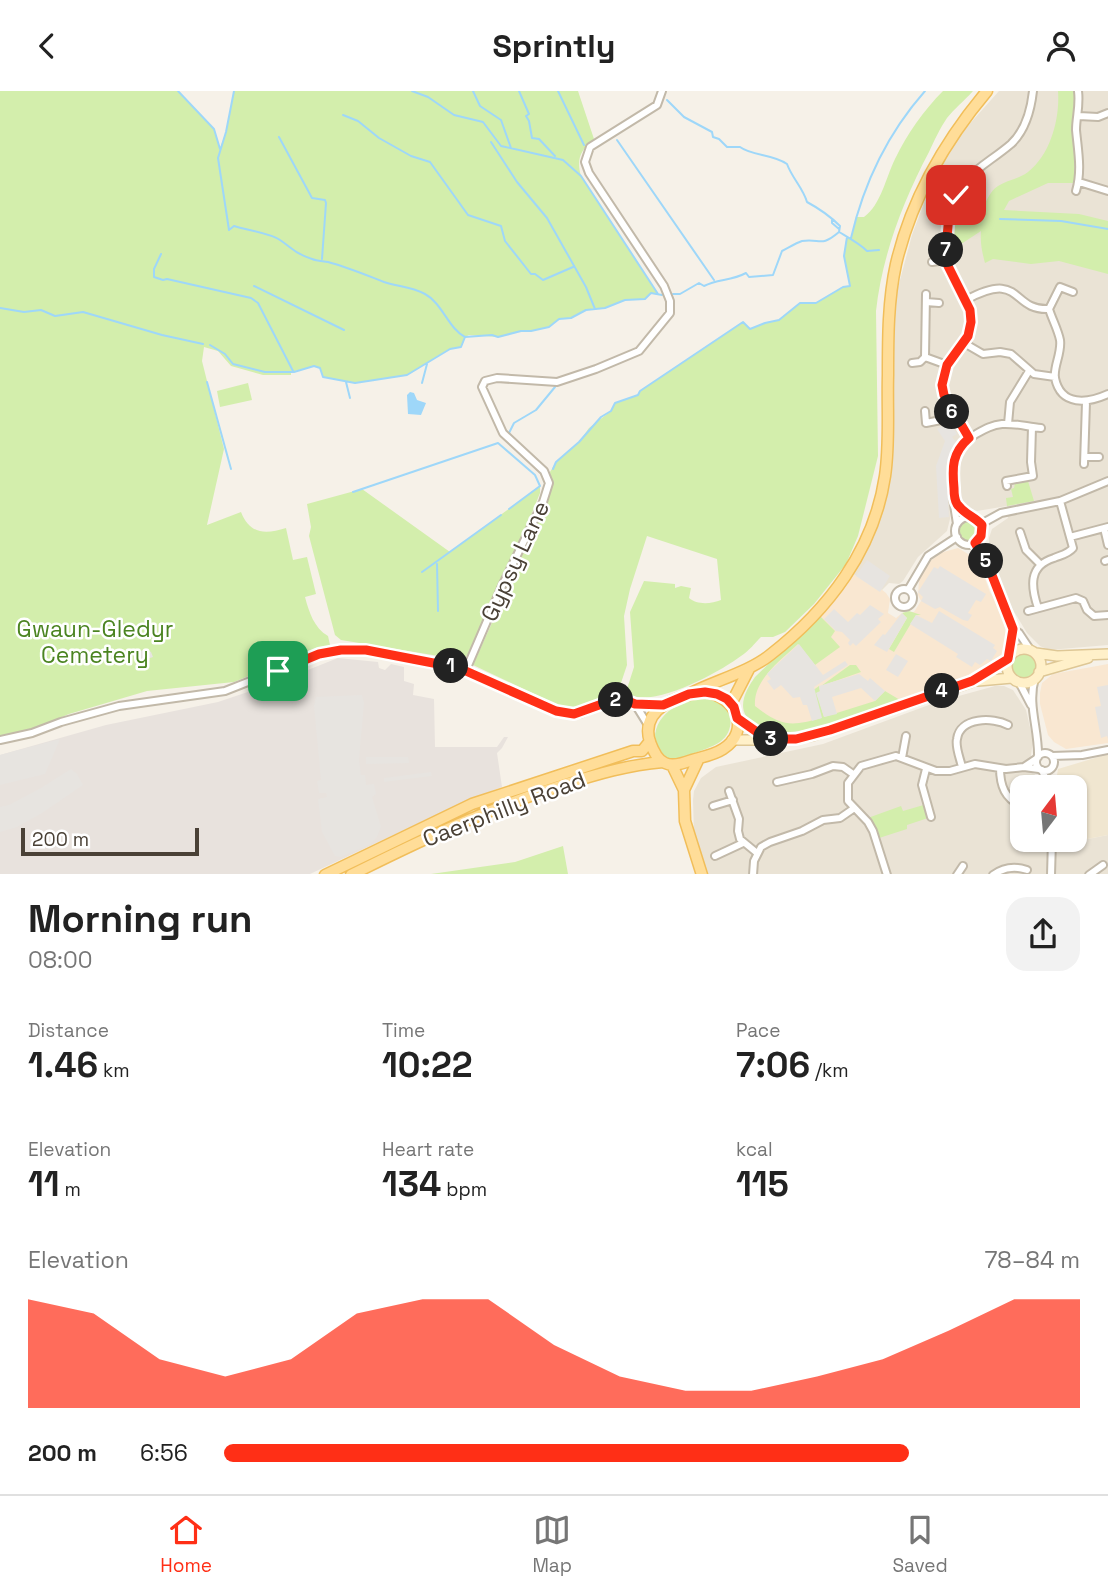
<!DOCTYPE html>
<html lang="en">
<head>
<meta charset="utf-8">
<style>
	body { margin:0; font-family:"Space Grotesk",sans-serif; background:#f2f2f2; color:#222; height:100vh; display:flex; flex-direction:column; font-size:26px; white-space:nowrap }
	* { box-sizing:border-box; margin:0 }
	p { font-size:23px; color:#767676 }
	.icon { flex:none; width:38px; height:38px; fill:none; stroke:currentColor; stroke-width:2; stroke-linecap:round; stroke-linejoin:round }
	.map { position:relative; height:783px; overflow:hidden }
	.sheet { display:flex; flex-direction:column; background:#fff; flex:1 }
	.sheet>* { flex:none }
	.needle { width:46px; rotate:16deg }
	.tools { position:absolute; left:1010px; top:684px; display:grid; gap:14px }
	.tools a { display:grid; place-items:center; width:77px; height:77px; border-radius:14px; background:#fff; box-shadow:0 2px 5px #0004; font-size:35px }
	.scale { position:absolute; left:21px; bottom:18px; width:178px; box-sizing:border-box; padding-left:7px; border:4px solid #4a4136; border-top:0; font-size:19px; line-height:24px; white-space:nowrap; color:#4a4136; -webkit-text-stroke:5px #fff; paint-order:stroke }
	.pin { position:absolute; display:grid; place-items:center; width:60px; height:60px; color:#fff; margin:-30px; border-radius:14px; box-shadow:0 4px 10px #0006 }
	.km { position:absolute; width:35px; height:35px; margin:-18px; border-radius:50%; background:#222; color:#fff; font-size:19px; line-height:35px; text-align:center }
	.round { display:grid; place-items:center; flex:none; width:74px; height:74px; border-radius:21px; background:#f2f2f2 }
	.headline { display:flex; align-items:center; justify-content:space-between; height:119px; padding:0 28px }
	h1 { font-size:38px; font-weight:600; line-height:52px }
	.stats { display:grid; grid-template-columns:repeat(3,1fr); gap:10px; height:119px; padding:7px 28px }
	.stats div { display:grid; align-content:center }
	.stats b { font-size:35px; font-weight:600 }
	.stats small { font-size:19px; font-weight:400 }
	.stats p { font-size:19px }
	.chart { height:196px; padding:14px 28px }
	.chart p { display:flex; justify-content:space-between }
	.chart svg { width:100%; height:126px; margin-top:7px; fill:#ff2f16; opacity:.7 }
	ul { padding:0 28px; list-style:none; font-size:23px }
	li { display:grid; grid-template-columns:112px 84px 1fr; align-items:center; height:52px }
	li i { height:18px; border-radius:9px; background:#ff2f16 }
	header { display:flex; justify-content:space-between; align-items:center; height:91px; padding:0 28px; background:#fff; font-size:32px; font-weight:600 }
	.tab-bar { display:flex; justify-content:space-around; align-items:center; height:98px; border-top:2px solid #e0e0e0; background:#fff; font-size:19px; color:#767676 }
	.tab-bar a { display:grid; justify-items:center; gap:4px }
	.tab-bar .on { color:#ff2f16 }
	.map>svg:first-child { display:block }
	.residential { fill:#eae3d5 }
	.commercial { fill:#f9e7d1 }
	.industrial { fill:#e8e2dd }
	.education { fill:#f0e6d0 }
	.green { fill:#d3eeac }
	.parking { fill:#e7e4e0 }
	.water { fill:#9ed7f9 }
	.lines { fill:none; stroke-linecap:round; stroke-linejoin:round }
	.stream { stroke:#9ed7f9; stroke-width:2 }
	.minor-casing { stroke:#c2b9a9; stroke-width:10 }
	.secondary-casing { stroke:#dec795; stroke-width:12 }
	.primary-casing { stroke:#f1be5a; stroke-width:13 }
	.minor { stroke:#fff; stroke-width:6 }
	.secondary { stroke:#fff0c9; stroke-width:9 }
	.primary { stroke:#ffdd98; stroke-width:10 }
	.route-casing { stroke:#fff; stroke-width:14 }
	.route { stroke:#ff2f16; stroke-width:9 }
	.labels { text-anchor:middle; stroke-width:5; stroke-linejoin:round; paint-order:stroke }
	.street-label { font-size:23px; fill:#4a4136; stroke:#fff }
	.park-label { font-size:23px; fill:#4b8421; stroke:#fff }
</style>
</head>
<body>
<header><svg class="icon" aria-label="back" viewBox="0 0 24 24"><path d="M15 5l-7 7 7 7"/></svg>Sprintly<svg class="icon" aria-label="person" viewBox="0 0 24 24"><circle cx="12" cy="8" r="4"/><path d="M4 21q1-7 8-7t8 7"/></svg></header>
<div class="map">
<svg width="1108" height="784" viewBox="0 0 1108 784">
	<rect width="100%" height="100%" fill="#f6f1e8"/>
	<!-- residential -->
	<path class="residential" d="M999 0H1108V554L1049 559 1040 555 1027 542 1007 509 993 476 989 459V447L992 438 1008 427 1007 415 977 420 967 417 962 411 959 403 949 404 950 428 947 440 918 466 903 490 899 493 889 492 880 501 853 483 872 448 887 404 894 338 893 231 896 204 912 144 933 88 943 69 966 37Z
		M995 595H1004L1013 599 1026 619 1033 649 1029 679 1042 689 1043 696H1022V749H1047L1048 756 1108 744V783H708L694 744 693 709 694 700 701 687 716 676 823 653 937 611Z"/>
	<!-- commercial -->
	<path class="commercial" d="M958 457 978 469 990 501 1000 518 1008 549 1003 565 984 578 958 588 832 632 768 638 746 605 831 514 853 483 879 500 881 498 886 502 890 508 888 522 896 527 902 522 914 521 921 510 918 504 919 489 928 472 940 462Z
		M1108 573V652L1066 658 1054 651 1048 644 1040 613V602L1042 592 1053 583Z"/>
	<!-- industrial -->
	<path class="industrial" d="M338 567 378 571 379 577 385 579 391 573 404 576V590L414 593 413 604 434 608 435 656H497L504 646H508L502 657 497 662 502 696 468 709 310 783 0 784V664L106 634 218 611 278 591Z"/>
	<!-- education -->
	<path class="education" d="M1108 663V744L1057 754 1059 749H1074V696H1055L1058 678Z"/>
	<!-- green -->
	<path class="green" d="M0 0H178L214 38 220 57 226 41 234 0H578L594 48C581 59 576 67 581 85L659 204 651 202 645 208 625 209 605 217 586 219 571 227 559 228 549 236 531 240H521L498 246 469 244 465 246 461 256 449 258 407 284 355 292 323 286 320 277 314 275 291 281V284H263L231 275 218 260 204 256 202 270 224 358 207 434 241 421C250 444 266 443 286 437L293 469 307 466 316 503 305 506C309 521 314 537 328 545L330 554 297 566 294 564 289 566 288 569 234 591 147 600 69 623 36 637 0 646Z
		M943 0H973C965 9 954 18 947 27 940 37 934 50 929 61 903 110 882 165 876 220L878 365 858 445 846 473 814 513 785 541 773 546H761C755 552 749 560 741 565 720 581 648 621 626 601L634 576 630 521 644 490 675 493V497L681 495 691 497 689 507C697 514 711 513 721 509L717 468 647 445 630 498 624 525 627 574 620 595 611 604 583 615 564 617 473 574 547 409 551 394 550 381 556 371 579 351 589 337 611 320 615 312 638 304 640 300 743 231 750 238 765 232 779 229 800 212H816L843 196 850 195C846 178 842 163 847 146L851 147 856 126H864C881 114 886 86 895 68 907 43 924 19 943 0Z
		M1058 0H1075L1076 17 1072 34 1075 58 1074 92H1048L1009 110 1004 119 1079 123 1108 130V183L1059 170 1031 173 993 168 985 172C982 161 980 151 981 140L949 161 951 126 964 129C969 126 979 122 982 117 988 109 989 101 998 95 1007 89 1019 88 1028 81 1051 63 1060 27 1058 0Z
		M248 292 252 309 220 316 217 300Z
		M1028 390 1034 410 1007 415 1006 407 1013 406 1011 398 1014 397 1015 392Z
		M540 395V402L530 427 468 563 463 569 341 549 335 544 309 445 311 436 307 413 362 398 450 461Z
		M959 440a10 10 0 1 1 20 0a10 10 0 1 1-20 0Z
		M909 520 921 524H916L894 561 889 558 907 527 902 522Z
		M819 524 835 540 831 546 840 556 815 574 798 553C781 569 753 589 755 615 780 635 791 636 821 627L812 600 819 595 820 601 817 602 824 626 875 610 885 600 900 609C868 620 769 665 746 625 738 612 748 596 755 586Z
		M1011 575a13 13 0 1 1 26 0a13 13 0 1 1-26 0Z
		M850 574H856L861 581 821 595Z
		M709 606 714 607 730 620C734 649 719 653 695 662 689 665 681 670 674 669 663 667 659 658 655 649 654 621 684 608 709 606Z
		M927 713 931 726 907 734V738L876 748 865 728 901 715 903 720Z
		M563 755 568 783H431L515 771Z"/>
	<!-- parking -->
	<path class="parking" d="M950 331 957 343 952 346 957 352 951 361 946 374 949 426 939 427 936 375 945 350 937 338Z
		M867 469 890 485 880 501 856 485Z
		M940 475 986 503 981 511 976 509 968 522 972 524 968 530 963 529 940 516 935 518 921 510 923 506 918 501 934 476 938 478Z
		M870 514 884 523 878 528 881 531 856 555 853 552 850 555 848 552 850 549 842 541 836 540 824 528 834 518 848 531 857 522 860 524Z
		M939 520 995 554 993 557 997 560 991 570 987 568 980 574 975 571 972 576 956 566 958 563 910 533 916 524 932 532Z
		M902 522 907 527 887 561 874 554 883 543 885 544Z
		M799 553 823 584 845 570 848 574 814 596 822 627 812 630 807 614H803L800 606 793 607 781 594 774 599 767 590 771 588 767 583 770 580Z
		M146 558 151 561 153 566 144 569 145 573 138 576 133 563Z
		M896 563 908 570 898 586 886 579Z
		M859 583 868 590 870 587 885 600 875 610 861 597 832 606 837 623 824 626 816 602 820 600 819 595Z
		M1108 594V648L1107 645 1101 647 1095 616 1101 615 1097 596Z
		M362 604 364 611 359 669 361 684H365L366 694 374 693 376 703 372 706 381 736 377 746 369 754 340 766 335 765 322 741 318 708 327 706 326 702H319L317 690 321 689 314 615 316 606Z
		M60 648 45 683 0 694V664Z
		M366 666H408L409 672 366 673Z
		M71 678 77 683 83 694 42 722 17 736 0 741V716L9 714 41 697Z
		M431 681 432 685 384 691V687Z"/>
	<!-- water -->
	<path class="water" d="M410 301 414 302 417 309 426 312 421 324 408 323 407 304Z"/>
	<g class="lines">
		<!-- stream -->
		<path class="stream" d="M178 0 214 38 220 58
			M234 0 226 41 218 67 229 139 234 135C246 139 271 142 280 149 292 157 296 163 312 168 317 170 323 170 328 171 347 176 366 184 384 191 399 196 410 195 425 203 442 212 449 238 465 246
			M412 0 428 6 454 24 483 31 501 55 563 69 581 85 658 203
			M473 0 480 15 501 29 511 57
			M519 0 529 23 526 25 529 30 532 47 539 48 555 65
			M558 0 584 54
			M667 9 684 26 712 41 713 46 719 48 727 56H740C752 65 773 63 787 73 792 87 803 97 807 111 820 118 830 125 840 135L839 141
			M343 24 358 30 379 47 411 65 430 71 468 124 501 135 505 150 531 183H535L543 189 573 176
			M279 46 312 107 325 109 326 112 322 168
			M617 49 714 189
			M491 51 517 91 547 127 586 196 595 218
			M1000 128 1061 130 1108 138
			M832 129V132L839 138
			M851 147C864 91 887 43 925 0
			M161 163 154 178V186L163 189 167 188 251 207 258 212 293 280
			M254 195 344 239
			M673 203H680L699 192 704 195C718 188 731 190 746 182L749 186 773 184 782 160C788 157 796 152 802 150 821 147 820 157 839 141 849 147 860 153 867 160L879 159
			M0 217 24 221 41 219 55 225 83 221 162 244 203 253
			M210 254 225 263 233 273 265 281H294L314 275 320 277 323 286 355 292 407 284 450 258 461 256 465 246 492 244 498 246 521 240H531L549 236 559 228 571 227 586 219 605 217 625 209 645 208 651 202 662 204
			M207 291 231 378
			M346 291 350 307
			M422 292 427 273
			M509 342 514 332 536 319 555 296
			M553 378 556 371 579 351 601 326 611 320 615 312 638 304 640 300 743 231 750 238 765 232 779 229 800 212H816L843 196 850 195 844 165 847 146
			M353 401 498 352 535 384 540 395 509 418
			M437 473 438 520
			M422 481 501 424"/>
		<!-- minor casing -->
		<g class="minor-casing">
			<path id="minor" d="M1079 25 1098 26 1108 22
				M1079 91 1108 100
				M1076 100C1082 80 1078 60 1076 39 1076 26 1080 15 1078 0
				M932 171 945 169
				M966 209C1023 178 1010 220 1049 218 1052 228 1058 239 1060 249 1062 262 1053 276 1055 287 1061 316 1088 312 1108 303
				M926 211 939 212
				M1049 218 1060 196 1073 201
				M964 252 983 263 1000 261 1011 263 1034 283 1055 286
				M925 266 947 274
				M912 272 920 271 925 266 926 203
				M925 320 926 332 941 329 954 323
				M1008 333 1010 311 1029 280
				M969 347C949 315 930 297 956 262 963 254 970 245 971 234 973 209 951 194 945 171 942 160 947 130 951 118 963 81 984 76 1011 53 1025 40 1031 18 1033 0
				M1085 366H1099
				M1084 373 1086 311
				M1007 395 1006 390 1033 385 1031 371 1032 336
				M955 410 969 426
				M955 440a14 14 0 1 1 28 0a14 14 0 1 1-28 0Z
				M957 433C952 400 943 363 976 343 985 338 992 334 1002 333 1015 332 1028 336 1041 337
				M981 433 1001 422 1060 410 1108 390
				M1104 437 1108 454
				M1020 441 1026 459 1040 473
				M1070 446 1108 436
				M975 452 988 474 1013 538 1010 564
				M1105 470 1108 469
				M895 507a9 9 0 1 1 18 0a9 9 0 1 1-18 0Z
				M908 499 928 465 957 446
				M1038 517C1031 496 1028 475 1054 467 1061 464 1068 463 1073 457L1060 410
				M1028 520 1076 507 1083 510 1087 519 1094 525 1108 524
				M1013 538 1019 542 1031 560
				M466 579 502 495 543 411 549 392 544 380 503 342 482 296 485 290 497 287 557 291 596 278 639 260 670 222V210L664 195 589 82 585 71 590 56 657 14 662 0
				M1035 587C1027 613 1039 639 1038 666
				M1019 591 1031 614
				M635 613 648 634
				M0 649 32 642 61 631 119 615 225 600 319 563 350 558 366 559 459 577 563 622 580 623 613 609H623L635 613 663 614
				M1036 671a9 9 0 1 1 18 0a9 9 0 1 1-18 0Z
				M1052 665 1082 664 1108 659
				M902 667 906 645
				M1036 668 1024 676 1039 678
				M962 676C960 667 955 656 957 648 960 626 993 626 1008 634
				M1000 677C1000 695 1005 708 1022 715
				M926 678 922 694 931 726
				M1042 679 1049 696
				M777 691 812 683 833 675 843 676 853 683
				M729 700 739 728 738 740 740 748 757 762
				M713 715 733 709
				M715 765 743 752
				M753 784 754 770 761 756 770 751 802 740 823 729 840 727 853 718
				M887 784 873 740 868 731 848 710V692L861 675 896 665 936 680H950L975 673 1006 678 1024 676
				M957 784 963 775
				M993 784C1004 776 1015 775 1027 779
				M1051 784 1052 749
				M1089 784 1103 774"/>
		</g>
		<!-- secondary casing -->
		<g class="secondary-casing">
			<path id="secondary" d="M1007 575a17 17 0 1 1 34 0a17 17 0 1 1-34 0Z
				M1036 562 1057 565 1108 563
				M1039 581 1088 567
				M978 590 1012 587
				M737 627 765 647
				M732 649H782L812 645 972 591 1008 568"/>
		</g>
		<!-- primary casing -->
		<g class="primary-casing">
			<path id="primary" d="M705 601C737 606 751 640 723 658 714 664 702 666 692 669 684 672 673 676 665 672 657 669 653 659 650 651 639 617 679 604 705 601Z
				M689 603C714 590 749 581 770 564 828 519 874 459 885 385 890 352 887 317 888 284 888 247 888 209 896 173 911 109 945 50 987 0
				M731 613 749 578
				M672 674 684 699 685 730 702 784
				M684 699 699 667
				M325 784 472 713 633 660H642L650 650
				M351 784C421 749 489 717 563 694 597 683 628 674 663 671"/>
		</g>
		<!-- minor -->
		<use href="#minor" class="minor"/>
		<!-- secondary -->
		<use href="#secondary" class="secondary"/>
		<!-- primary -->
		<use href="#primary" class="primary"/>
	</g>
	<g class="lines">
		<!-- route casing -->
		<g class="route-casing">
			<path id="route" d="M278 580 319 563 341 559H366L459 577 556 620 574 623 613 609 623 608 635 613 663 614 689 603 705 601 717 603 727 608 734 616 737 627 767 648H796L830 639 972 590 1008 568 1013 538 988 474 975 452 981 445 982 434C974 425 965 424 957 413 954 408 954 403 954 397 952 376 952 362 969 347L944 304 942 294 947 274 968 245 971 231 970 219 945 169 949 124 956 104"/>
		</g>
		<!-- route -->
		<use href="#route" class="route"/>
	</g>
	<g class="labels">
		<!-- street labels -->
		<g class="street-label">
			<text transform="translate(515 470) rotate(-65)" y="8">Gypsy Lane</text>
			<text transform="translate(504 718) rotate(-21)" y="8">Caerphilly Road</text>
		</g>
		<!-- park labels -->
		<g class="park-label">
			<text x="95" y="546">Gwaun-Gledyr<tspan x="95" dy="26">Cemetery</tspan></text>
		</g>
	</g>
</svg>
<div class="tools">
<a><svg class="needle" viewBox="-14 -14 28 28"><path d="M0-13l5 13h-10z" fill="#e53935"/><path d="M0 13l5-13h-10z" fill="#767676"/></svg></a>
</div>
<div class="scale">200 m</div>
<div class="pin" style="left:278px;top:580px;background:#1e9e55"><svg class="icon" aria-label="arrive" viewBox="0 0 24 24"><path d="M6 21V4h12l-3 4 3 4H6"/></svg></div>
<div class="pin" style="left:956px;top:104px;background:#d93025"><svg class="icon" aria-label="check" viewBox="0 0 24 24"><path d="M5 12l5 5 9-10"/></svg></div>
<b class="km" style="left:451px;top:575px">1</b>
<b class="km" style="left:616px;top:609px">2</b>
<b class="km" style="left:771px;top:648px">3</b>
<b class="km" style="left:942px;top:600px">4</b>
<b class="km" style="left:986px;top:470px">5</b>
<b class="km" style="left:952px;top:321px">6</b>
<b class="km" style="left:946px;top:159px">7</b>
</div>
<section class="sheet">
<div class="headline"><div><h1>Morning run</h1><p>08:00</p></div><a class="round"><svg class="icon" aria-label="share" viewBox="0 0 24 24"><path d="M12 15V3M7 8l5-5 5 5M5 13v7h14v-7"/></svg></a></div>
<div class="stats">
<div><p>Distance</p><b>1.46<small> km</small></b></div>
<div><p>Time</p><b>10:22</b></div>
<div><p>Pace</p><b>7:06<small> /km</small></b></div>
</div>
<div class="stats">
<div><p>Elevation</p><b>11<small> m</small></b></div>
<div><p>Heart rate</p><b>134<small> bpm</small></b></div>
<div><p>kcal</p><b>115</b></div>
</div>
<div class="chart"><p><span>Elevation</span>78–84 m</p>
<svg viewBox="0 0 160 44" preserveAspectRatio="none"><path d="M0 44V6L10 11L20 27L30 33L40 27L50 11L60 6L70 6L80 22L90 33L100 38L110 38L120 33L130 27L140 17L150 6L160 6V44z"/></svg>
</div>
<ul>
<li><b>200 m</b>6:56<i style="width:80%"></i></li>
</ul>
</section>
<nav class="tab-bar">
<a class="on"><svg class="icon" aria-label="home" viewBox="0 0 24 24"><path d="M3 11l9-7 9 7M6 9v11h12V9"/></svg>Home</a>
<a><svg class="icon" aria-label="map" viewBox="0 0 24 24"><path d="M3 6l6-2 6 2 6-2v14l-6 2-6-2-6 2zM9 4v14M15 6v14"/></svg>Map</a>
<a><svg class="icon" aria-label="saved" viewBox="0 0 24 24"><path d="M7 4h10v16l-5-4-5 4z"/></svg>Saved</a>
</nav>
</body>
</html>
